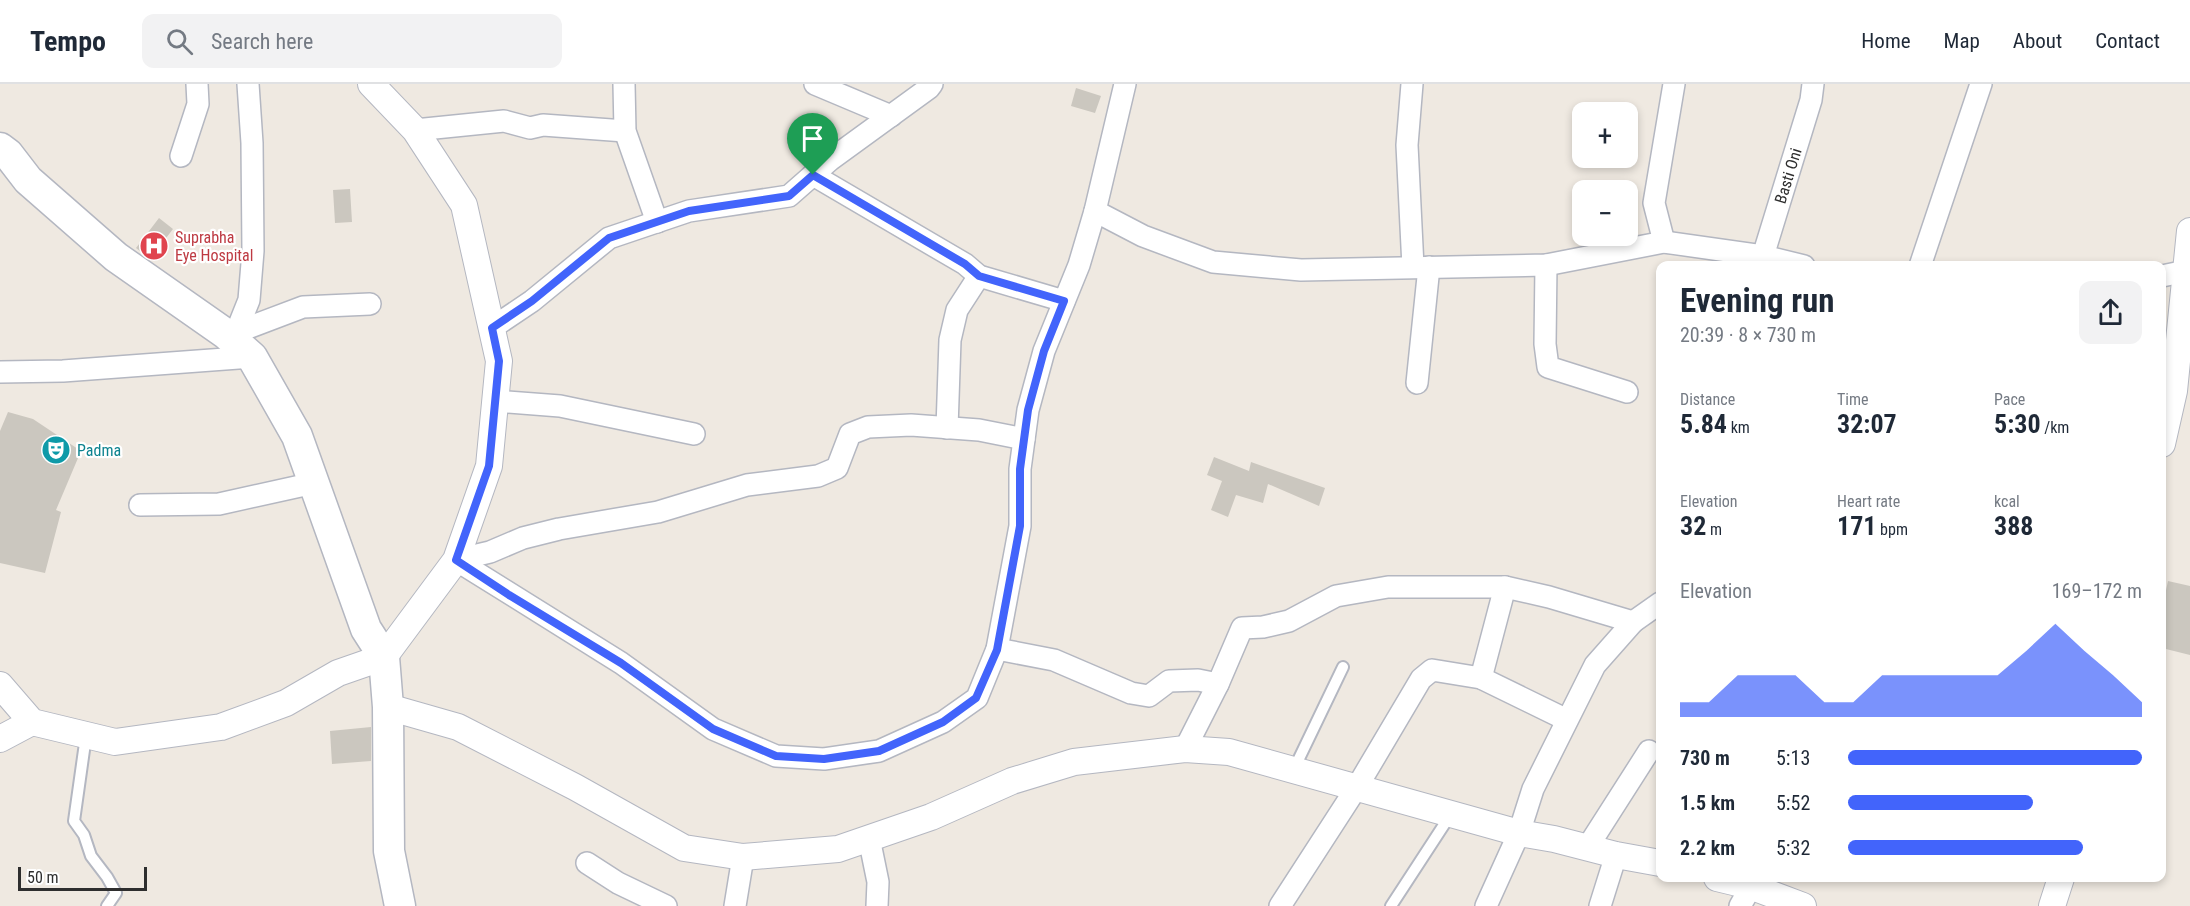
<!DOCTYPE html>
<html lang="en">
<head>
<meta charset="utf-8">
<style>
	body { margin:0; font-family:"Roboto Condensed",sans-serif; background:#f2f2f3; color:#1f2937; height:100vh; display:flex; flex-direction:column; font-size:22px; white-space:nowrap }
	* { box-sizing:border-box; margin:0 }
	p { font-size:20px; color:#747a83 }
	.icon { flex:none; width:33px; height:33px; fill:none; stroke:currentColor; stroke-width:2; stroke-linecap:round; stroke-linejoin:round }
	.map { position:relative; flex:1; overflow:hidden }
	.drawer { position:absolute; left:1656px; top:177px; width:510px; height:621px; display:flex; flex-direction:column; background:#fff; border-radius:12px; box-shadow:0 3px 9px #0003 }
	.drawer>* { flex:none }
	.fabs { position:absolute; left:1572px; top:18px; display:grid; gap:12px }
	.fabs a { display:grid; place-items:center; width:66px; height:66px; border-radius:12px; background:#fff; box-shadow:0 3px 9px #0003; font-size:30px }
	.scale { position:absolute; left:18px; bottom:15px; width:129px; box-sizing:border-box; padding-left:6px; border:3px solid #2e2e2e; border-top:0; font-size:16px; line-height:21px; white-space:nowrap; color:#2e2e2e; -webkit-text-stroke:4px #fff; paint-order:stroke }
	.pin { position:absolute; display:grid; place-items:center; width:51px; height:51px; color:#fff; margin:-62px -26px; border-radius:50% 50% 50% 0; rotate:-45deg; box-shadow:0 0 6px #0007 }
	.pin .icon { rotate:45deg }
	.round { display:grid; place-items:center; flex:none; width:63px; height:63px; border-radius:12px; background:#f2f2f3 }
	.head { display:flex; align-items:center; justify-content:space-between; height:102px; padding:0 24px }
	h1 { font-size:33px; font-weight:700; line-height:45px }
	.metrics { display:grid; grid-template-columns:repeat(3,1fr); gap:9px; height:102px; padding:6px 24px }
	.metrics div { display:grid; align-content:center }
	.metrics b { font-size:26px; font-weight:700 }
	.metrics small { font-size:16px; font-weight:400 }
	.metrics p { font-size:16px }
	.chart { height:168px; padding:12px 24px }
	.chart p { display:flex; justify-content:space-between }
	.chart svg { width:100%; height:108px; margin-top:6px; fill:#4264fb; opacity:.7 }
	ul { padding:0 24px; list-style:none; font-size:20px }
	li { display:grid; grid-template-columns:96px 72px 1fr; align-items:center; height:45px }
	li i { height:15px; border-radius:8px; background:#4264fb }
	header { display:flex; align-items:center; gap:36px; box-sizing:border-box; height:84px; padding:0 30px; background:#fff; border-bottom:2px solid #e0e1e3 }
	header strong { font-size:28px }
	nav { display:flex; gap:33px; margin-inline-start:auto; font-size:21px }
	.search { width:420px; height:54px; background:#f2f2f3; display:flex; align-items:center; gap:15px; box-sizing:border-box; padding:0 21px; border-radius:12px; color:#747a83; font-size:22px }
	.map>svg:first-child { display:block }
	.building { fill:#cbc7bf }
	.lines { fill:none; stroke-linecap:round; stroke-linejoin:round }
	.service-casing { stroke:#b4b7c1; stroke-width:14 }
	.minor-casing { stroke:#b4b7c1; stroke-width:24 }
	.tertiary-casing { stroke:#b4b7c1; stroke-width:28 }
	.secondary-casing { stroke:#b4b7c1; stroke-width:33 }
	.service { stroke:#fff; stroke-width:10 }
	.minor { stroke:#fff; stroke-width:21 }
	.tertiary { stroke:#fff; stroke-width:26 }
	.secondary { stroke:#fff; stroke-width:30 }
	.route-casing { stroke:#fff; stroke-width:12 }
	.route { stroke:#4264fb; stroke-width:8 }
	.labels { text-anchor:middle; stroke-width:4.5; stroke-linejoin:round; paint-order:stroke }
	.street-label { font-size:16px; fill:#2e2e2e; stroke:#fff }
	.health-label { font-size:16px; fill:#be3a42; stroke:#fff; text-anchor:start }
	.culture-label { font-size:16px; fill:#0d838f; stroke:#fff; text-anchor:start }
</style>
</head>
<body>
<header>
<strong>Tempo</strong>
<div class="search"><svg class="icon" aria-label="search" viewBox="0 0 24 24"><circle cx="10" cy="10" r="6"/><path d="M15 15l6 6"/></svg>Search here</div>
<nav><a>Home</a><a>Map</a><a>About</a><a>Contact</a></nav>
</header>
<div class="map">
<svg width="2190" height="822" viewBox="0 0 2190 822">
	<rect width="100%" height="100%" fill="#efe9e1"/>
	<!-- building -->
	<path class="building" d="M1076 4 1101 12 1095 29 1071 22Z
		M350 105 352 138 335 139 333 106Z
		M159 134 173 145 150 175 136 164Z
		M8 328 33 335 81 367 56 426 61 428 45 489 0 479V347Z
		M1214 373 1249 387 1251 378 1325 404 1319 422 1268 400 1263 419 1236 411 1228 433 1211 426 1222 397 1207 391Z
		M2168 497 2190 502V571L2162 564V525Z
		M371 643V677L332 680 330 647Z"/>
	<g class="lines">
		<!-- service casing -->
		<g class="service-casing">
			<path id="service" d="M86 652 74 737 84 751 91 772 107 793 116 809 107 822
				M1294 685 1343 583
				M1391 822 1451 730"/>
		</g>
		<!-- minor casing -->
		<g class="minor-casing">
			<g id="minor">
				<path d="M624 0 625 47 657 138"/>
				<path d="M815 0 891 32"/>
				<path d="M1412 0 1407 61 1413 183"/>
				<path d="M415 46 504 37 530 44 543 41 625 47"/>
				<path d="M181 72 198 20 197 0"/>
				<path d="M813 91 965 180 979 192 1064 217"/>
				<path d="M1095 127 1143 152 1213 178 1301 186 1546 181 1664 158 1763 172 1804 182"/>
				<path d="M1664 158 1654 119 1674 0"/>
				<path d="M1546 181 1545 260 1548 283 1627 308"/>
				<path id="s1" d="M1763 182V172L1811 16 1813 0"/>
				<path d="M1920 182 1981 0"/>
				<path d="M2162 192 2186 187"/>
				<path d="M492 244 532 217 609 154 689 127 789 112 830 76 929 4 932 0"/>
				<path d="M237 248 303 223 370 220"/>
				<path d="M233 256 249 216 253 167 252 59 248 0"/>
				<path d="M0 288 63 287 252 273"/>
				<path d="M1417 299 1429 183"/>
				<path d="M495 317 560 322 694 350"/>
				<path d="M947 344 950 256 957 226 979 192"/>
				<path d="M140 421 219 420 314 399"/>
				<path d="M456 476 621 579 713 645 776 672 824 675 879 667 943 638 977 614 997 565 1020 442V385L1028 326 1044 267 1079 181 1095 127 1125 0"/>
				<path d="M456 476 490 468 523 454 559 445 658 428 747 401 818 392 837 384 850 350 868 343 911 341 979 346 1024 355"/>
				<path d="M997 565 1054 576 1131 609 1149 612 1169 597 1198 596 1218 600"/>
				<path d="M1481 594 1505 503"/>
				<path d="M1185 665 1218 600 1242 544 1263 543 1289 537 1336 512 1388 503H1505L1549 513 1633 538"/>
				<path d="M869 754 878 798 877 822"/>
				<path d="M1587 764 1649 667"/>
				<path d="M587 779 618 799 666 822"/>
				<path d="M735 822 743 773"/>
				<path d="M1280 822 1357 703 1421 595 1432 586 1481 594 1567 636"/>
				<path d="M1486 822 1519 749 1533 705 1595 581 1633 538 1660 519"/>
				<path d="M1600 822 1616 771"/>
				<path d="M1740 822 1756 794"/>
			</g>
		</g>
		<!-- tertiary casing -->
		<g class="tertiary-casing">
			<path id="tertiary" d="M2162 360 2174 307 2190 147
				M0 601 32 638
				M388 623 458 643 575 703 684 764 743 773 838 765 931 733 1012 697 1074 678 1185 665 1229 668 1519 749 1554 755 1616 771 1660 779
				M0 655 32 638 115 658 221 643 286 619 338 589 384 573 456 476 489 382 499 277 464 121 415 46 371 0
				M1717 794 1750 802 1803 822
				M2052 822 2061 794"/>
		</g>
		<!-- secondary casing -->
		<g class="secondary-casing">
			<path id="secondary" d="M0 64 8 70 28 96 116 173 226 250 252 273 297 352 366 545 384 573 388 623 389 767 400 822"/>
		</g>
		<!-- service -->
		<use href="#service" class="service"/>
		<!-- minor -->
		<use href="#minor" class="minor"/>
		<!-- tertiary -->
		<use href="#tertiary" class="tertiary"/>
		<!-- secondary -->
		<use href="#secondary" class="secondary"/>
	</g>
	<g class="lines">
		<!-- route casing -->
		<g class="route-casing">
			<path id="route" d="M813 91 965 180 979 192 1064 217 1044 267 1028 326 1020 385V442L997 566 976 614 943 638 879 667 824 675 776 672 713 645 621 579 509 511 456 476 489 382 499 277 492 244 532 217 609 154 689 127 789 112Z"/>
		</g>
		<!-- route -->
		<use href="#route" class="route"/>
	</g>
	<!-- icons -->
	<defs>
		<g id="hospital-disc" transform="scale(1.5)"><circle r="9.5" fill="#e0444e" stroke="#fff"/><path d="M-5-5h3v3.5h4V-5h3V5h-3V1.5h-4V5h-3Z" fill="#fff"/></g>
		<g id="theatre-disc" transform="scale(1.5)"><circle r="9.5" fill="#0f9aa8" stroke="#fff"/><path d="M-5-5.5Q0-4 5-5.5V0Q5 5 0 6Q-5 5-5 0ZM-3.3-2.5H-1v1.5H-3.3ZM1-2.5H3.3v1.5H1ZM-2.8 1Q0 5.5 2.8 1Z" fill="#fff"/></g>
	</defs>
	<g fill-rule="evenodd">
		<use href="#hospital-disc" x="154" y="162"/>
		<use href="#theatre-disc" x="56" y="366"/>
	</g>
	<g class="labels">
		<!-- street labels -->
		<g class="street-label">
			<text dy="6" stroke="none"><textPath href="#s1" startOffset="94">Basti Oni</textPath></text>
		</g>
		<!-- health labels -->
		<g class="health-label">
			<text x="175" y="159">Suprabha<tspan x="175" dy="18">Eye Hospital</tspan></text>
		</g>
		<!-- culture labels -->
		<g class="culture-label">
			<text x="77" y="372">Padma</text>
		</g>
	</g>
</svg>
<div class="fabs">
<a>+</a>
<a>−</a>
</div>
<div class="scale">50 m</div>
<div class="pin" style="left:813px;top:91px;background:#1e9e55"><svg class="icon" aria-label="arrive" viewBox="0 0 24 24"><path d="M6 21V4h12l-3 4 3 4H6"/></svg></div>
<section class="drawer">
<div class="head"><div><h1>Evening run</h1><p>20:39 · 8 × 730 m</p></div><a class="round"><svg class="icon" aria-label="share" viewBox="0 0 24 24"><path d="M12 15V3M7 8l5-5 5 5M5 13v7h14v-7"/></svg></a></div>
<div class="metrics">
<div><p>Distance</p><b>5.84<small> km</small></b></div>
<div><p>Time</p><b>32:07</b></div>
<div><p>Pace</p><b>5:30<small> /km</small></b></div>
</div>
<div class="metrics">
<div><p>Elevation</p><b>32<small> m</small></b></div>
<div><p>Heart rate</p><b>171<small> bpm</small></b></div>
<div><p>kcal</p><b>388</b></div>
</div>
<div class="chart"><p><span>Elevation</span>169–172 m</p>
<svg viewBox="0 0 160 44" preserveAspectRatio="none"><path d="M0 44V38L10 38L20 27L30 27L40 27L50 38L60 38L70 27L80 27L90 27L100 27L110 27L120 17L130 6L140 17L150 27L160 38V44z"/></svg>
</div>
<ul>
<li><b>730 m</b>5:13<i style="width:100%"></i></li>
<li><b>1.5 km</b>5:52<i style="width:63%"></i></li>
<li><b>2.2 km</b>5:32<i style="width:80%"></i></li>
</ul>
</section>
</div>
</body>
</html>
